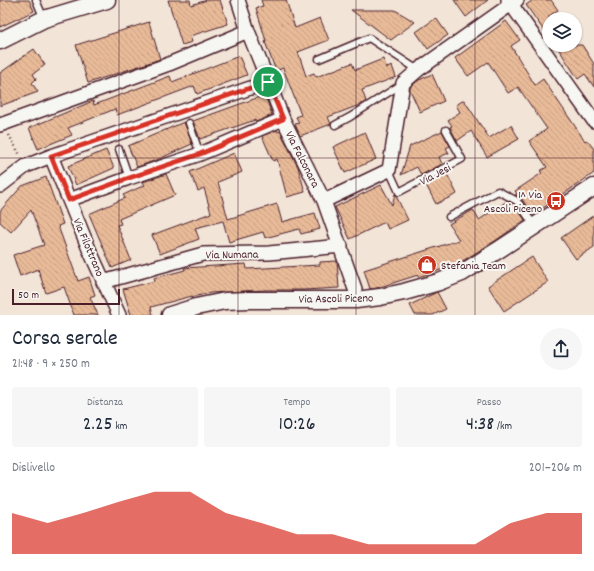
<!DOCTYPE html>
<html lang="it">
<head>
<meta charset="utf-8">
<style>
	body { margin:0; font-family:Dekko,sans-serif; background:#f6f6f7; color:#1f2937; height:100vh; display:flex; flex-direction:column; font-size:15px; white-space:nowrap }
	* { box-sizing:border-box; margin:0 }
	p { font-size:13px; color:#747a83 }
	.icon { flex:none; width:22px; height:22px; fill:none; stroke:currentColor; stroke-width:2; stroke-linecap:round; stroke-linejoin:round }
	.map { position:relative; height:315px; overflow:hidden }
	.panel { display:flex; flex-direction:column; background:#fff; flex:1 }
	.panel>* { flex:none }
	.buttons { position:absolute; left:542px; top:12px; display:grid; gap:8px }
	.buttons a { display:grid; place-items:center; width:40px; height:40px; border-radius:50%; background:#fff; box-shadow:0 1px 3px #0004; font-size:20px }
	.scale { position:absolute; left:12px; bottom:10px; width:108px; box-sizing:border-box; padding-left:4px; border:2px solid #4a1f2b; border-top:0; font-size:11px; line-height:14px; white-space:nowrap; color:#4a1f2b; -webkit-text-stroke:3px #f6f6f2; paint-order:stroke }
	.pin { position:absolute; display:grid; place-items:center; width:34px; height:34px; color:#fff; margin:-17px; border:2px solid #fff; border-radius:50%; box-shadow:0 1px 4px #0007 }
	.round { display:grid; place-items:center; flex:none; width:42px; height:42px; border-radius:21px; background:#f6f6f7 }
	.headline { display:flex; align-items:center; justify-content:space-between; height:68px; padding:0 12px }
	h1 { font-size:22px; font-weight:600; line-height:30px }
	.metrics { display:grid; grid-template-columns:repeat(3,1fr); gap:6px; height:68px; padding:4px 12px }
	.metrics div { display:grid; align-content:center; border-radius:4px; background:#f6f6f7; text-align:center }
	.metrics b { font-size:20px; font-weight:600 }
	.metrics small { font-size:11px; font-weight:400 }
	.metrics p { font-size:11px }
	.chart { height:112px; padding:8px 12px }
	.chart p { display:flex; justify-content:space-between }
	.chart svg { width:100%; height:72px; margin-top:4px; fill:#d93025; opacity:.7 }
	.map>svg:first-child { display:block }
	.building { fill:url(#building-back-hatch); stroke:#4a1f2b }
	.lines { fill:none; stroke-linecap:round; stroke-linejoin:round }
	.service-casing { stroke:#4a1f2b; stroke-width:9 }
	.minor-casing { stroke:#4a1f2b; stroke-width:16 }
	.tertiary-casing { stroke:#4a1f2b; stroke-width:19 }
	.path { stroke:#4a1f2b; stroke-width:2.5; stroke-dasharray:1 3; stroke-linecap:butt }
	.service { stroke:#f6f6f2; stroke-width:6 }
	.minor { stroke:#f6f6f2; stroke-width:13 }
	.tertiary { stroke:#f6f6f2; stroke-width:16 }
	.route-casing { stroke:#fff; stroke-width:8 }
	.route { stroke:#d93025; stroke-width:5 }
	.grid { fill:none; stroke:#4a1f2b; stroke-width:1; stroke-opacity:0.55 }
	.labels { text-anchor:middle; stroke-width:4; stroke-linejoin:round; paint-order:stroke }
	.street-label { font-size:12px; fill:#4a1f2b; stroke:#f6f6f2 }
	.poi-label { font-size:12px; fill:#4a1f2b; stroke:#f6f6f2; text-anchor:end }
</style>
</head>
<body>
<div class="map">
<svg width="594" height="315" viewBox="0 0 594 315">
	<defs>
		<pattern id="building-back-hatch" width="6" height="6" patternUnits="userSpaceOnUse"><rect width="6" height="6" fill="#e8ba98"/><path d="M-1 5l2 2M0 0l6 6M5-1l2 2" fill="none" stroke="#c89f83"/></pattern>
	</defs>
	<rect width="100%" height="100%" fill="#f2e4d7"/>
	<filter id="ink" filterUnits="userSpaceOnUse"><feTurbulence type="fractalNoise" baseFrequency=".025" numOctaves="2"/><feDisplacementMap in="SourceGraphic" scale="8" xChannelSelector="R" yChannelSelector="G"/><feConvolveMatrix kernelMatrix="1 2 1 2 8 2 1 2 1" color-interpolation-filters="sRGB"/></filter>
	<g filter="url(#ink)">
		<!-- building -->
		<path class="building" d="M0 0H29L34 11 0 27Z
			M168 0H190L191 5 207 0H220L228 24 190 36 192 42 182 45Z
			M261 0H286L295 28 320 18 329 40 298 52 306 76 314 73 316 77 352 63 355 70 383 59 387 68 392 66 396 77 362 90 366 101 362 104 328 117 331 124 300 136 295 124 299 123 296 117 301 115 283 68 276 71 265 42 266 41 256 8 263 6Z
			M454 0H488L466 17Z
			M533 0H551L558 10 549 16V38L526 5Z
			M351 10H395L415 22 391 40Z
			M436 18 448 35 428 49 416 32Z
			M506 21 520 40 511 46 535 85 543 79 585 141 587 140 594 149V173L533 215 521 198 515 195 517 194 515 191 542 173 540 171 547 167 529 141 547 129 518 87 508 93 488 62 468 76 455 58Z
			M149 22 160 59 88 83 76 45Z
			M556 45H582L594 64V87L585 74 578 79Z
			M34 49 45 65 33 74 36 79 32 83 38 92 0 106V73Z
			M239 56 247 75 197 94 194 86 117 115 115 109 68 128 72 135 38 149 29 128 93 101 94 105 170 76 172 82Z
			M432 74 444 101 420 112 410 90V87L419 80Z
			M265 95 272 115 256 122 255 120 200 139 193 121Z
			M464 100 489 138 511 125 519 139 487 157 471 131 457 141 450 127 452 126 448 120 460 112 456 105Z
			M184 122 192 144 159 159 137 167 128 146Z
			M277 130 278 132 280 131 298 167 305 192 287 197 277 159 273 161 262 136Z
			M442 131 450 146 446 148 449 153 439 157 442 164 421 175 417 167 401 175 410 146Z
			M365 132 376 159 345 173 333 147Z
			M106 150 114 168 76 185 68 166Z
			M234 153 242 172 218 182 228 219 277 204 282 222 315 213 320 229 301 234 299 229 265 238 263 232 229 242 223 221 195 228 199 239 160 254 152 235 211 213 204 188 198 191 190 172Z
			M446 172 457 194 436 204 425 183Z
			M166 174 175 195 119 219 121 224 117 225 131 260 112 268 89 214 125 198 123 195 145 185 143 182Z
			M46 177 63 224 58 226 78 281 89 277 95 295 90 297 98 315H74L64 287 46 293 38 269 20 276 13 255 44 245 31 210 11 232 0 222V211L22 186Z
			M381 185 392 205 395 194 408 220 388 229 385 222 350 239 335 207Z
			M507 201 514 204 525 220 495 241 456 265 418 277V275L377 288 370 289 364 270 459 240 449 224 473 210 479 220Z
			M594 215V247L576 259 561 238Z
			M532 257 548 282 504 311 488 286Z
			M337 261 339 288 304 290H266L210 293 192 297V296L151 307 153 315H131L123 289 155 281 154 278 185 270 184 268 246 264 247 269 320 265V262Z
			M437 292 446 309 433 315H415L410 305Z"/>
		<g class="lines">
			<!-- service casing -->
			<g class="service-casing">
				<path id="service" d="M36 0 44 19
					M319 59 369 38 418 70
					M189 123 200 154
					M335 125 350 117 402 84
					M119 149 129 178
					M389 170 399 192 462 159 446 130
					M449 217 498 191 517 201 534 225"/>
			</g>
			<!-- minor casing -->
			<g class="minor-casing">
				<path id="minor" d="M238 0 248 31 283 119 324 201 355 289
					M508 0 594 121
					M0 125 169 64 248 31
					M51 156 89 249 119 315
					M0 186 26 166 51 156 268 82
					M69 200 129 178 200 154 283 119
					M324 201 389 170 403 83 418 70 517 0
					M103 282 203 254 269 253 341 246"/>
			</g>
			<!-- tertiary casing -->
			<g class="tertiary-casing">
				<path id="tertiary" d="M0 41 44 19 107 0
					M170 315 196 307 225 301 248 300H356L380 297 404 292 439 282 462 273 500 249 594 187"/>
			</g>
			<!-- path -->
			<path class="path" d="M9 135 20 155"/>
			<!-- service -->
			<use href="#service" class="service"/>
			<!-- minor -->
			<use href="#minor" class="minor"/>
			<!-- tertiary -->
			<use href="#tertiary" class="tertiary"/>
		</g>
	</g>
	<g class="lines" filter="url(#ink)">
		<!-- route casing -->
		<g class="route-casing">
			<path id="route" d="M268 82 283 119 200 154 129 178 69 200 51 156Z"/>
		</g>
		<!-- route -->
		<use href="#route" class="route"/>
	</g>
	<!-- grid -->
	<path class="grid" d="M119 0V315M238 0V315M356 0V315M475 0V315M0 158H594"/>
	<!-- icons -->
	<defs>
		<g id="bus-disc" transform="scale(1)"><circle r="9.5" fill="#c8321e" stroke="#f6f6f2"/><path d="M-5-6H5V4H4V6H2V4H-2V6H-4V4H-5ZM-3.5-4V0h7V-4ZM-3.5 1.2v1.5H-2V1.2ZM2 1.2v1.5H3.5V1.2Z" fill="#fff"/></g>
		<g id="shop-disc" transform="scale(1)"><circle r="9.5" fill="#c8321e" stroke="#f6f6f2"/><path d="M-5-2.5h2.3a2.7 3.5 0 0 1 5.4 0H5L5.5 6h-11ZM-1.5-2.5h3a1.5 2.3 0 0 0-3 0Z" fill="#fff"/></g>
	</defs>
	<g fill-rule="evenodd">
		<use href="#bus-disc" x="556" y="201"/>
		<use href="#shop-disc" x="427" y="265"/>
	</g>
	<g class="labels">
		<!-- street labels -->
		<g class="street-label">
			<text transform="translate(303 159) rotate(63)" y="4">Via Falconara</text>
			<text transform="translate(435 174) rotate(-28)" y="4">Via Jesi</text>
			<text transform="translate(89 247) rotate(67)" y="4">Via Filottrano</text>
			<text transform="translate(232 254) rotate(-1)" y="4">Via Numana</text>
			<text transform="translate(336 298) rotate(-1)" y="4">Via Ascoli Piceno</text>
		</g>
		<!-- poi labels -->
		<g class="poi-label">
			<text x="542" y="198">1^ Via<tspan x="542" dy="14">Ascoli Piceno</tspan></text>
			<text x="441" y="269" text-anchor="start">Stefania Team</text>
		</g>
	</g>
</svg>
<div class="buttons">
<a><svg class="icon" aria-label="layers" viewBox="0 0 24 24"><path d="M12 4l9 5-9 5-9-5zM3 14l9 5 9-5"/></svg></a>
</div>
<div class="scale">50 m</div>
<div class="pin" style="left:268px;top:82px;background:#1e9e55"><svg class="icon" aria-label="arrive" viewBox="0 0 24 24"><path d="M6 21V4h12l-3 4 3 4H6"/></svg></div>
</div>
<section class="panel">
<div class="headline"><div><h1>Corsa serale</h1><p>21:48 · 9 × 250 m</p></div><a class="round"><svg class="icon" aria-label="share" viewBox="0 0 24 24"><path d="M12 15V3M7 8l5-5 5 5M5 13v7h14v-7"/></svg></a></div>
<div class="metrics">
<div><p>Distanza</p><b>2.25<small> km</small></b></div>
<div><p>Tempo</p><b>10:26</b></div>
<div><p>Passo</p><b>4:38<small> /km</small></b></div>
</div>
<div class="chart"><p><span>Dislivello</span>201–206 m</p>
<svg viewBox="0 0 160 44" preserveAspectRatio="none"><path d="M0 44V19L10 25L20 19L30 12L40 6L50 6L60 19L70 25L80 32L90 32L100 38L110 38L120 38L130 38L140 25L150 19L160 19V44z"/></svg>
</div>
</section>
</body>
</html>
